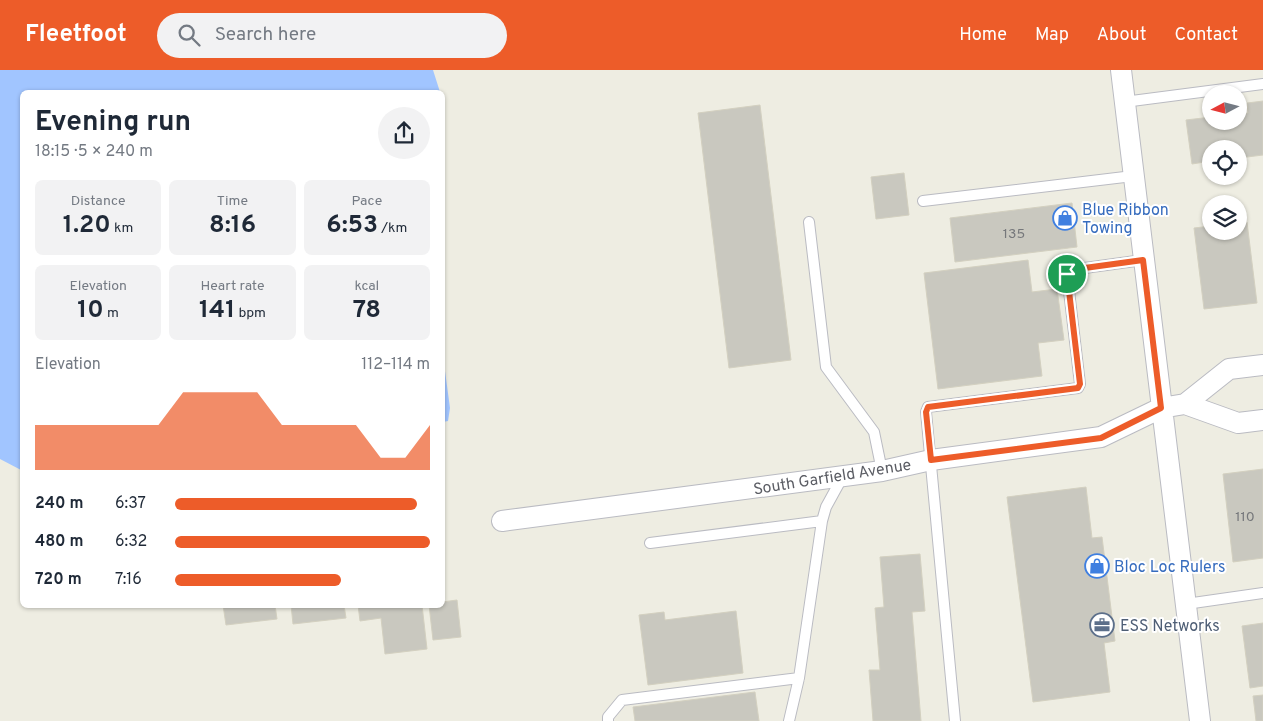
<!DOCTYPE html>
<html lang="en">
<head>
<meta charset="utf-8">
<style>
	body { margin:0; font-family:Overpass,sans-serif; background:#f2f2f3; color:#1f2937; height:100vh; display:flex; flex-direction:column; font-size:19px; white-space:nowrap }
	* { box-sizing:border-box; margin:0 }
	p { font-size:16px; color:#747a83 }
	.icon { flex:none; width:28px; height:28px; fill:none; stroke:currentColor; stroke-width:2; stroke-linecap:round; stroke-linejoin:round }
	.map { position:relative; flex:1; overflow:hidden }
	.details { position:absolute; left:20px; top:20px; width:425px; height:518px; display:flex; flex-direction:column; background:#fff; border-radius:8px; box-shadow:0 1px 4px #0004 }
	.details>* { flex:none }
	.needle { width:32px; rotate:263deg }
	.controls { position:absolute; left:1202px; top:15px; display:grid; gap:10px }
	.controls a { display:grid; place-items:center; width:45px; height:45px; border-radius:50%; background:#fff; box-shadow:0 1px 4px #0004; font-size:25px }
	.pin { position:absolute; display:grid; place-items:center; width:42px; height:42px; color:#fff; margin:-21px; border:2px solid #fff; border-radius:50%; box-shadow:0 1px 5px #0007 }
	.round { display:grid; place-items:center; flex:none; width:52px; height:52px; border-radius:26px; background:#f2f2f3 }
	.head { display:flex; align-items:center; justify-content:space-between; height:85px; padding:0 15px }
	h1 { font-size:28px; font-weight:700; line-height:38px }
	.stats { display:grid; grid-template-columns:repeat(3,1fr); gap:8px; height:85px; padding:5px 15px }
	.stats div { display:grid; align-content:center; border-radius:8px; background:#f2f2f3; text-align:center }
	.stats b { font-size:25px; font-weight:700 }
	.stats small { font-size:14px; font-weight:400 }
	.stats p { font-size:14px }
	.chart { height:140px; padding:10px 15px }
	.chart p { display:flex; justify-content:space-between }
	.chart svg { width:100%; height:90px; margin-top:5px; fill:#ed5c29; opacity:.7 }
	ul { padding:0 15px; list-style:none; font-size:16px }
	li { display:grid; grid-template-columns:80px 60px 1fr; align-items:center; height:38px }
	li i { height:12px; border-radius:6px; background:#ed5c29 }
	header { display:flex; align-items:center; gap:30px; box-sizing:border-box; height:70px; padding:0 25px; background:#ed5c29; color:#fff }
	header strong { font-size:24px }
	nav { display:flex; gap:28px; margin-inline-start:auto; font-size:18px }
	.search { width:350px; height:45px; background:#f2f2f3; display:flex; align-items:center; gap:12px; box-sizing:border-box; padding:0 18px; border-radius:28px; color:#747a83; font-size:19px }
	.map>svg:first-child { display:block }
	.water { fill:#a1c5ff }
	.building { fill:#c9c8bf; stroke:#d3d0c0 }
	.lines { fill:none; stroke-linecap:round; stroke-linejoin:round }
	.lane-casing { stroke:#babbc2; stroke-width:12 }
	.street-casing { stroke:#babbc2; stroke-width:22 }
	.lane { stroke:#fff; stroke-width:10 }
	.street { stroke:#fff; stroke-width:20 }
	.route-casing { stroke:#fff; stroke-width:10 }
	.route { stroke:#ed5c29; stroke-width:6 }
	.labels { text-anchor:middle; stroke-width:4; stroke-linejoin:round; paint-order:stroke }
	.number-label { font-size:14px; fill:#76787b }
	.shop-label { font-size:16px; fill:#366cbe; stroke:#fff; text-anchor:start }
	.street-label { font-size:16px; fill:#5b5d64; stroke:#fff }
	.service-label { font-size:16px; fill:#4e5e75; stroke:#fff; text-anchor:start }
</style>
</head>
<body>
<header>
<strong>Fleetfoot</strong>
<div class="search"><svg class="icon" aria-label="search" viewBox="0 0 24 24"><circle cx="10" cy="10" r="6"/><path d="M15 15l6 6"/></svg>Search here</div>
<nav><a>Home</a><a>Map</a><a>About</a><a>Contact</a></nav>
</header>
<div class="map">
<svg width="1263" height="651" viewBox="0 0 1263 651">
	<rect width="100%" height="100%" fill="#eeede2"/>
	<!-- water -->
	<path class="water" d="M0 0H433L440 22H22V400H21L0 389Z
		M442 279 450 338 448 351 443 352Z"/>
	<!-- building -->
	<path class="building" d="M1263 31V85L1239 88V79H1211V91L1192 94 1186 50 1211 47V51H1239V44L1248 43 1247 33Z
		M760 35 791 290 729 298 698 43Z
		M904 103 909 145 876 149 871 107Z
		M1072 133 1077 177 955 192 950 148Z
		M1247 152 1257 233 1204 239 1194 158 1211 156V161H1239V153Z
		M1028 190 1032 222 1057 219 1064 270 1038 273 1042 306 938 319 924 203Z
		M1263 399V488L1233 492 1223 404Z
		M1086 417 1092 468 1102 467 1115 571 1104 573 1110 622 1033 632 1007 427Z
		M920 484 925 541 912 542 921 651H873L869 600H880L875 538 884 537 880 487Z
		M457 530 461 567 433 570 429 535H442V532Z
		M223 535H275L277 549 226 555Z
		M291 535H344L346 548 293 554Z
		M358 535H422L427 579 385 584 381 548 360 551Z
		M736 541 743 603 648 615 639 545 664 542 665 550Z
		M1263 553V616L1250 618 1242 556Z
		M755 622 759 651H635L633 637Z
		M1263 625V651H1256L1253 626Z"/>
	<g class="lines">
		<!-- lane casing -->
		<g class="lane-casing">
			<path id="lane" d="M1124 32 1263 14
				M923 131 1133 106
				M809 152 826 297 874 362 882 401
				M650 473 822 451
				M1186 534 1263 523
				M608 651V647L622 630 799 608
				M789 651 799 608 822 451 826 437 843 406
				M955 651 926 342 928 337 1078 318 1080 314 1067 204 1070 200 1143 190"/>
		</g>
		<!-- street casing -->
		<g class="street-casing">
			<path id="street" d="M1121 0 1200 651
				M1185 334 1238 353 1263 350
				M502 451 882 401 931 390 1101 367 1161 338 1185 334 1229 299 1263 295"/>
		</g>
		<!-- lane -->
		<use href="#lane" class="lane"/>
		<!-- street -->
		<use href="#street" class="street"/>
	</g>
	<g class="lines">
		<!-- route casing -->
		<g class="route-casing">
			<path id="route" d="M1143 190 1161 338 1101 368 931 390 926 342 928 337 1078 318 1080 314 1067 204 1070 200Z"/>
		</g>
		<!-- route -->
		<use href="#route" class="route"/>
	</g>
	<!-- icons -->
	<defs>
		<g id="shop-ring" transform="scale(1.25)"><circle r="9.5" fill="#fff" stroke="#3f7fe0" stroke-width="1.5"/><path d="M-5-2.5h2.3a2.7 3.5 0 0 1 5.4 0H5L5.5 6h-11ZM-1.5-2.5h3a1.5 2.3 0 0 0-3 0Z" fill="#3f7fe0"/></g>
		<g id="office-ring" transform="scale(1.25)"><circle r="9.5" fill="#fff" stroke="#5c6f8a" stroke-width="1.5"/><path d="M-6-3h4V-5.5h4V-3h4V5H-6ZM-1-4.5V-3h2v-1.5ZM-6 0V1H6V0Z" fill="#5c6f8a"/></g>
	</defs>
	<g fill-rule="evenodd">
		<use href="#shop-ring" x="1065" y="148"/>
		<use href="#shop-ring" x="1097" y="496"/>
		<use href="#office-ring" x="1102" y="555"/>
	</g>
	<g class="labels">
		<!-- number labels -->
		<g class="number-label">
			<text x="1014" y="168">135</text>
			<text x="1245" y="451">110</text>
		</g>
		<!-- shop labels -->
		<g class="shop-label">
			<text x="1082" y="145">Blue Ribbon<tspan x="1082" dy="18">Towing</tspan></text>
			<text x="1114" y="502">Bloc Loc Rulers</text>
		</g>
		<!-- street labels -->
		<g class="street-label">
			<text transform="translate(832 406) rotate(-9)" y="6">South Garfield Avenue</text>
		</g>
		<!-- service labels -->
		<g class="service-label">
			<text x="1120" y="561">ESS Networks</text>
		</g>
	</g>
</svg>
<div class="controls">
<a><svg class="needle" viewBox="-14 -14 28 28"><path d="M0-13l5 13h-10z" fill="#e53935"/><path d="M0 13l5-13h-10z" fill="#747a83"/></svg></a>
<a><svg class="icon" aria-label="locate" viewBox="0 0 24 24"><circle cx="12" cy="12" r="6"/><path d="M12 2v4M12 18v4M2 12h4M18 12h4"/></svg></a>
<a><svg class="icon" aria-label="layers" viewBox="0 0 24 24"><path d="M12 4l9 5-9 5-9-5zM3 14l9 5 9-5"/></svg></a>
</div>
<div class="pin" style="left:1067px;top:204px;background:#1e9e55"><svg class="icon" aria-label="arrive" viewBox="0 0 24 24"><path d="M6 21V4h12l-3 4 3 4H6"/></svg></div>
<section class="details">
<div class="head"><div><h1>Evening run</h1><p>18:15 · 5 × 240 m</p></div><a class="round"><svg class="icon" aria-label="share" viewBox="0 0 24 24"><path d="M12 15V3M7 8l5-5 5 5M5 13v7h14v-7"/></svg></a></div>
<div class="stats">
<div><p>Distance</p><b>1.20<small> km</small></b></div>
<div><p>Time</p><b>8:16</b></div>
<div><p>Pace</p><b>6:53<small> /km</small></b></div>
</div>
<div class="stats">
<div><p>Elevation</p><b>10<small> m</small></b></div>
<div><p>Heart rate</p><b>141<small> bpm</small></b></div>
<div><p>kcal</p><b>78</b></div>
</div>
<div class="chart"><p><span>Elevation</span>112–114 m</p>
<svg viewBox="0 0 160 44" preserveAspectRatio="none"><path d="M0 44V22L10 22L20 22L30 22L40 22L50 22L60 6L70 6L80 6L90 6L100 22L110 22L120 22L130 22L140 38L150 38L160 22V44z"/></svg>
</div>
<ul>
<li><b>240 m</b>6:37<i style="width:95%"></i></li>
<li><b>480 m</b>6:32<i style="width:100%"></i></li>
<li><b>720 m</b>7:16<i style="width:65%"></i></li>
</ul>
</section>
</div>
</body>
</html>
